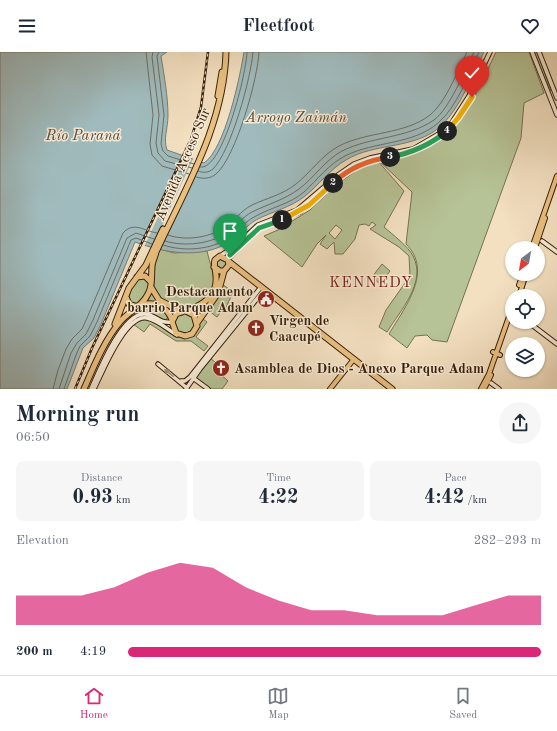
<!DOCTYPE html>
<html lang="en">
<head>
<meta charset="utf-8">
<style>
	body { margin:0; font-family:"Old Standard TT",serif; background:#f6f6f7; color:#1f2937; height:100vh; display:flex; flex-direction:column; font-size:15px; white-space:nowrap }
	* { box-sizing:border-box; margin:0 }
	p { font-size:13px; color:#747a83 }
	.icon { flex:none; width:22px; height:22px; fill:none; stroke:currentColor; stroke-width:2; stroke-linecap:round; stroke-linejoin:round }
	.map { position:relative; height:337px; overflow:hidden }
	.side { display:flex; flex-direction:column; background:#fff; flex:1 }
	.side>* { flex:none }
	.needle { width:26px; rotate:211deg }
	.tools { position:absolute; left:505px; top:189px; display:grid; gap:8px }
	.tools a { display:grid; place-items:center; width:40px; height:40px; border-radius:50%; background:#fff; box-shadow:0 1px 3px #0004; font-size:20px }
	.pin { position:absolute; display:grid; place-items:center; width:34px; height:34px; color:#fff; margin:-41px -17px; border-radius:50% 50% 50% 0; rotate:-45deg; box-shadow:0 0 4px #0007 }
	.pin .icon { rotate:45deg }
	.km { position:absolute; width:20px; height:20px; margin:-10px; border-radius:50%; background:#222; color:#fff; font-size:11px; line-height:20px; text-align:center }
	.round { display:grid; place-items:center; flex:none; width:42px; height:42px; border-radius:21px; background:#f6f6f7 }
	.summary { display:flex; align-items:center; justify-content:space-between; height:68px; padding:0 16px }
	h1 { font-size:22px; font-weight:700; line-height:30px }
	.figures { display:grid; grid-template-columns:repeat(3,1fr); gap:6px; height:68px; padding:4px 16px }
	.figures div { display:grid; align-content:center; border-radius:8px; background:#f6f6f7; text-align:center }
	.figures b { font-size:20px; font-weight:700 }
	.figures small { font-size:11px; font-weight:400 }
	.figures p { font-size:11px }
	.chart { height:112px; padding:8px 16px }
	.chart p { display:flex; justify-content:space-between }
	.chart svg { width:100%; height:72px; margin-top:4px; fill:#db2777; opacity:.7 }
	ul { padding:0 16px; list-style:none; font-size:13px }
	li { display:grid; grid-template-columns:64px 48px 1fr; align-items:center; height:30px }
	li i { height:10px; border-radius:5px; background:#db2777 }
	header { display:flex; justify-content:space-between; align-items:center; height:52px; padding:0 16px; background:#fff; font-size:18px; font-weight:700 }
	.dock { display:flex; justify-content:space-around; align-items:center; height:56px; border-top:1px solid #e0e1e3; background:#fff; font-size:11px; color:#747a83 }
	.dock a { display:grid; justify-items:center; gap:2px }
	.dock .active { color:#db2777 }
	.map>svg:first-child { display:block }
	.green { fill:#b6c396; stroke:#767250; fill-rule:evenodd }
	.water { fill:#a0bbbd; stroke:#767d75 }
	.pier { fill:#f3e0c1 }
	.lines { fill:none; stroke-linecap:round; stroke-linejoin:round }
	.shore { stroke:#6b6e64; stroke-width:1 }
	.secondary-casing { stroke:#36200a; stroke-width:5.5 }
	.primary-casing { stroke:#36200a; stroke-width:6 }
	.highway-casing { stroke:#36200a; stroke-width:7 }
	.secondary { stroke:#f7ebd7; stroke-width:3.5 }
	.primary { stroke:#eac080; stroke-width:4 }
	.highway { stroke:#eac080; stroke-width:5 }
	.rail-casing { stroke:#36200a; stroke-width:2.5 }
	.rail { stroke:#f7ebd7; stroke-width:1; stroke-dasharray:3; stroke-linecap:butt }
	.oneway { fill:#a0907b }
	.split-1-casing { stroke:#fff; stroke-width:8 }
	.split-2-casing { stroke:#fff; stroke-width:8 }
	.split-3-casing { stroke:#fff; stroke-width:8 }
	.split-4-casing { stroke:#fff; stroke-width:8 }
	.split-5-casing { stroke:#fff; stroke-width:8 }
	.split-1 { stroke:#22a559; stroke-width:5 }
	.split-2 { stroke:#f5b400; stroke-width:5 }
	.split-3 { stroke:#f0652b; stroke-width:5 }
	.split-4 { stroke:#22a559; stroke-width:5 }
	.split-5 { stroke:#f5b400; stroke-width:5 }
	.labels { text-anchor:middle; stroke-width:3; stroke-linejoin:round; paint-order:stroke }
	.street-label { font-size:14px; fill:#36200a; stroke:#f7ebd7 }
	.poi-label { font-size:14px; font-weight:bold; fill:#36200a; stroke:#f7ebd7; text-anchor:start }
	.water-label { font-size:15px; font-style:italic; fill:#564e40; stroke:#f7ebd7 }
	.neighbourhood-label { font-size:15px; letter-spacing:1px; fill:#7a1f14; stroke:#f7ebd7 }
</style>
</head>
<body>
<header><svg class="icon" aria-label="menu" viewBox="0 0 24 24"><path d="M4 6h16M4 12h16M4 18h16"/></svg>Fleetfoot<svg class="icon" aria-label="heart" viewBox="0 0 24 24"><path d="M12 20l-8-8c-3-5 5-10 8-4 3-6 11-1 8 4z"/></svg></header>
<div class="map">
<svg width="557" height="337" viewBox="0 0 557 337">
	<rect width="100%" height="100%" fill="#f3e0c1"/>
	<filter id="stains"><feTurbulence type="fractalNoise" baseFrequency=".005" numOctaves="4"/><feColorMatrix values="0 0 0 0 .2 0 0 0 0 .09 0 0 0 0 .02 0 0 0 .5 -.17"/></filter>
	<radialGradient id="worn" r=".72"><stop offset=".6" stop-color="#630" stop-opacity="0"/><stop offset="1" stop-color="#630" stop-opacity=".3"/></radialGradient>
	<!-- green -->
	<path class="green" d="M496 0H529L544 41 524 51 521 86 447 290 432 288 427 283 415 284 407 296 389 282C404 256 434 220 406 192L412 140 378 108C451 103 468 59 496 0Z
		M533 0H537L551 39 549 38Z
		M377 108 404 139 384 175C392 182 409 195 413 204 427 230 400 259 387 280L379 275 386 258 410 224 409 204 399 195 370 177 376 173 372 170 369 174 365 172 359 173 355 187 343 202H335L334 190 327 197 320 192 326 183 317 192 302 215 264 184 278 178 310 158 336 133 360 116ZM336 173 342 178 335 187 329 181Z
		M160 197 174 201 207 199C209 209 216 225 213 235 205 259 170 260 157 241 150 231 155 207 160 197Z
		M220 206 225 207 227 214 221 218 216 215V209Z
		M382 212 390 219 380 232 372 225Z
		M216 219 221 220 217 238 198 267 192 259C213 253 213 238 216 219Z
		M141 225 147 227 150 233 143 247 135 254 129 248C129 240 134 229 141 225Z
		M222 232 233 240 225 258 223 257 217 265 209 259 203 267 207 270 196 285 208 294 204 299 191 289H176L150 272 144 280 133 272 143 266C159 270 170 284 186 285L199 272Z
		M152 240 177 259 173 264 158 251 147 250Z
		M151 253 163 258 168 264 166 269 141 261 139 257Z
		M174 271a10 10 0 1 1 20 0a10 10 0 1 1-20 0Z
		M209 305 217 312 218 320 228 329 222 337H209L195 326Z"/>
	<!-- water -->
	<path class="water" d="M0 0H167L161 4C164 23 168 44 168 64 168 76 163 87 167 98L204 111C225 97 240 25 244 0H484C472 24 461 54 442 73 416 98 375 90 346 108 330 117 319 133 305 144 290 156 273 159 256 168 247 173 240 183 231 189 202 208 165 201 135 190L101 272 94 286 83 296 67 337H0Z"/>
	<!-- pier -->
	<path class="pier" d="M183 102 187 103 144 195 141 194Z
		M194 105 201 109 160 199 151 198Z"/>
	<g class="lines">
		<!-- shore -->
		<path class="shore" d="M146 0 153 63 150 92 152 103 162 114 189 122
			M153 0 152 5 159 63 156 91 158 101 165 109 192 116
			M159 0 157 4 164 63 161 92 163 99 168 104 194 112
			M200 115C223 120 247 18 247 0
			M198 119C203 121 208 121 213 117 231 99 251 26 253 0
			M196 125C203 127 210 127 216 122 236 105 258 26 259 0
			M168 183C185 189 208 186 224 176 234 170 240 159 252 153 267 146 282 143 296 132 310 121 322 103 339 94 368 79 404 83 430 63 446 50 458 18 467 0
			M165 189C184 195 210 192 227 181 236 175 242 165 252 160 268 152 284 148 299 137 314 126 325 108 342 99 372 84 406 87 434 68 450 56 465 18 474 0
			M163 193C184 200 212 198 230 185 239 179 245 169 256 164 272 155 290 152 304 140 317 128 329 112 345 104 374 89 413 93 438 71 457 55 469 22 479 0
			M53 337 58 318 66 297 72 287 82 277 87 266 123 181C134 169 144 179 157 181
			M59 337 71 301 77 291 86 282 93 268 127 186 136 181 154 187
			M64 337 76 303 80 294 90 284 97 270 131 188 136 186 152 192"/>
		<!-- secondary casing -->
		<g class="secondary-casing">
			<path id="secondary" d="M532 0 557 63
				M539 0 557 46
				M542 189 557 200
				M220 204 238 192 258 173 297 158 338 123 354 112 370 106 413 97 442 80 451 72 469 44 490 0
				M228 207 257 177 300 160 346 120 378 107 412 99 435 89 452 74 469 50
				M528 270 557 292
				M158 312 187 336
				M193 326 208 337
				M181 329H185L190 325 261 235
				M491 331 499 337
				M91 337C99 319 121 264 143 262 155 261 158 272 172 270
				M94 337C102 321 125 262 147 266 158 268 168 278 177 283
				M186 337 200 317 264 238"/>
		</g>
		<!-- primary casing -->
		<g class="primary-casing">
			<path id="primary" d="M532 196 557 124
				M535 196 545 166
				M519 233 523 222
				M519 244 526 222
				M493 300 500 303
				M330 337 354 307
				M481 337 489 322 512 256
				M484 337 491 323"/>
		</g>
		<!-- highway casing -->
		<g class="highway-casing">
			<path id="highway" d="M218 44 222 20
				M228 209 392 337
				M137 225 145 224 151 230
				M151 235 159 248 182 260
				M126 245 129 252 138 255
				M141 253C155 249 167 254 172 268
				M186 259C203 253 218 244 216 224 216 218 213 213 215 208L220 204 228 208 229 213 224 219H220L214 215
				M182 260 176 262 172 270 176 281 185 284 192 282 197 274 194 263 186 259
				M197 271 218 241 224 219
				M115 272 129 236 146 213 163 177
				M84 337C94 314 104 289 120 270 129 259 142 255 148 242 153 234 151 224 152 215 152 210 155 205 156 200 186 135 224 73 226 0"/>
		</g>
		<!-- secondary -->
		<use href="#secondary" class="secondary"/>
		<!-- primary -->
		<use href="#primary" class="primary"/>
		<!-- highway -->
		<use href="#highway" class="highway"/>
		<!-- rail casing -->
		<g class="rail-casing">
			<path id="rail" d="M75 337 92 296 191 87 201 55 208 0"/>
		</g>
		<!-- rail -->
		<use href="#rail" class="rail"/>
	</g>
	<!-- one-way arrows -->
	<defs><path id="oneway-solid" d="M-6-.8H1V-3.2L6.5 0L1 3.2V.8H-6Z"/></defs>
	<use class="oneway" href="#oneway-solid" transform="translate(169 321) rotate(-143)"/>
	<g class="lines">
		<!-- split-1 casing -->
		<g class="split-1-casing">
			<path id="split-1" d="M230 203 259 176 282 168"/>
		</g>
		<!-- split-2 casing -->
		<g class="split-2-casing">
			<path id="split-2" d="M282 168 309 153 333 131"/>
		</g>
		<!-- split-3 casing -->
		<g class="split-3-casing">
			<path id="split-3" d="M333 131C349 116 368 108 390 105"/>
		</g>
		<!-- split-4 casing -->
		<g class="split-4-casing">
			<path id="split-4" d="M390 105C412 101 430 93 447 79"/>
		</g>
		<!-- split-5 casing -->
		<g class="split-5-casing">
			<path id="split-5" d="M447 79 458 66 472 45"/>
		</g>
		<!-- split-1 -->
		<use href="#split-1" class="split-1"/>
		<!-- split-2 -->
		<use href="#split-2" class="split-2"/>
		<!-- split-3 -->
		<use href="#split-3" class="split-3"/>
		<!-- split-4 -->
		<use href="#split-4" class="split-4"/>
		<!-- split-5 -->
		<use href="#split-5" class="split-5"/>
	</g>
	<!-- icons -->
	<defs>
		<g id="civic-disc" transform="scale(0.9)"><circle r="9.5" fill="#8f2418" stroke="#f7ebd7"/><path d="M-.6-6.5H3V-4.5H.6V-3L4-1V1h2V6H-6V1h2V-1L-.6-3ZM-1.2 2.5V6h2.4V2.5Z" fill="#fff"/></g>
		<g id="church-disc" transform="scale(0.9)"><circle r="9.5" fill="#8f2418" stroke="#f7ebd7"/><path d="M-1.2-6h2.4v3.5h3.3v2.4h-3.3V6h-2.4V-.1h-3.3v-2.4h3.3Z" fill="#fff"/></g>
	</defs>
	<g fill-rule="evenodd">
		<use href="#civic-disc" x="266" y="247"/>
		<use href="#church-disc" x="256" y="276"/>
		<use href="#church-disc" x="221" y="316"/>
	</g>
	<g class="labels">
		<!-- street labels -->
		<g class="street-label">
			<text transform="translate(182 112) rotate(-67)" y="5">Avenida Acceso Sur</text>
		</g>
		<!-- poi labels -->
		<g class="poi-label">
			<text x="253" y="244" text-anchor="end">Destacamento<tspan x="253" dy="16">barrio Parque Adam</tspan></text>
			<text x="269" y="273">Virgen de<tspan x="269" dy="16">Caacupé</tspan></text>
			<text x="234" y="321">Asamblea de Dios - Anexo Parque Adam</text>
		</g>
		<!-- water labels -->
		<g class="water-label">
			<text x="296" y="70">Arroyo Zaimán</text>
			<text x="83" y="88">Río Paraná</text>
		</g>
		<!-- neighbourhood labels -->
		<g class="neighbourhood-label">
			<text x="371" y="235">KENNEDY</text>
		</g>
	</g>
	<rect width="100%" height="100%" filter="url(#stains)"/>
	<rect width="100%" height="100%" fill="url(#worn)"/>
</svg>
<div class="tools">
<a><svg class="needle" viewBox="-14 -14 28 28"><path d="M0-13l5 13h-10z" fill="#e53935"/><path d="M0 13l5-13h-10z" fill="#747a83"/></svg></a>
<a><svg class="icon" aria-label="locate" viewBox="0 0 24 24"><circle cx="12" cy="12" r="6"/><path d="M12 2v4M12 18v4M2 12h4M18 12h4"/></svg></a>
<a><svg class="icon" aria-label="layers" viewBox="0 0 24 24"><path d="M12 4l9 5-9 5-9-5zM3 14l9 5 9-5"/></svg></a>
</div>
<div class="pin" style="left:230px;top:203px;background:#1e9e55"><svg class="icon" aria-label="arrive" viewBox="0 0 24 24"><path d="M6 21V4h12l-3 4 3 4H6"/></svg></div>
<div class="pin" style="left:472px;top:45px;background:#d93025"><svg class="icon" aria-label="check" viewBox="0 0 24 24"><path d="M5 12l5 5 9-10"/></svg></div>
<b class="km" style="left:282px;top:168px">1</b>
<b class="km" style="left:333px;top:131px">2</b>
<b class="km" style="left:390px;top:105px">3</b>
<b class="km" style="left:447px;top:79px">4</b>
</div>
<section class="side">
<div class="summary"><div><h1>Morning run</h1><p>06:50</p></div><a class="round"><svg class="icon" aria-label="share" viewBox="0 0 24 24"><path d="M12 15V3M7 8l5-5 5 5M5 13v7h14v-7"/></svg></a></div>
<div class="figures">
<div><p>Distance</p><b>0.93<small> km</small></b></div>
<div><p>Time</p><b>4:22</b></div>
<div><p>Pace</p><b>4:42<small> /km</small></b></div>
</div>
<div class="chart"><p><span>Elevation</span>282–293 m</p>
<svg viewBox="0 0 160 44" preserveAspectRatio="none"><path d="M0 44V26L10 26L20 26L30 21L40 12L50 6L60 9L70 21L80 29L90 35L100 35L110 38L120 38L130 38L140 32L150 26L160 26V44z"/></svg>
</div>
<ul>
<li><b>200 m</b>4:19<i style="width:100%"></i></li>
</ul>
</section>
<nav class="dock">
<a class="active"><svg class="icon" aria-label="home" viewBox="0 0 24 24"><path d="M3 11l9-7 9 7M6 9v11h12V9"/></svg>Home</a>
<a><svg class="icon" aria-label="map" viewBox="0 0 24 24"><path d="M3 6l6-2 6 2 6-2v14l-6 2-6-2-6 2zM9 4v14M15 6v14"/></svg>Map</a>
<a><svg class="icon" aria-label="saved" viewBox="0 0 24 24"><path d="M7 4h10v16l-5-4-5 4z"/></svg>Saved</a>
</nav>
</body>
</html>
